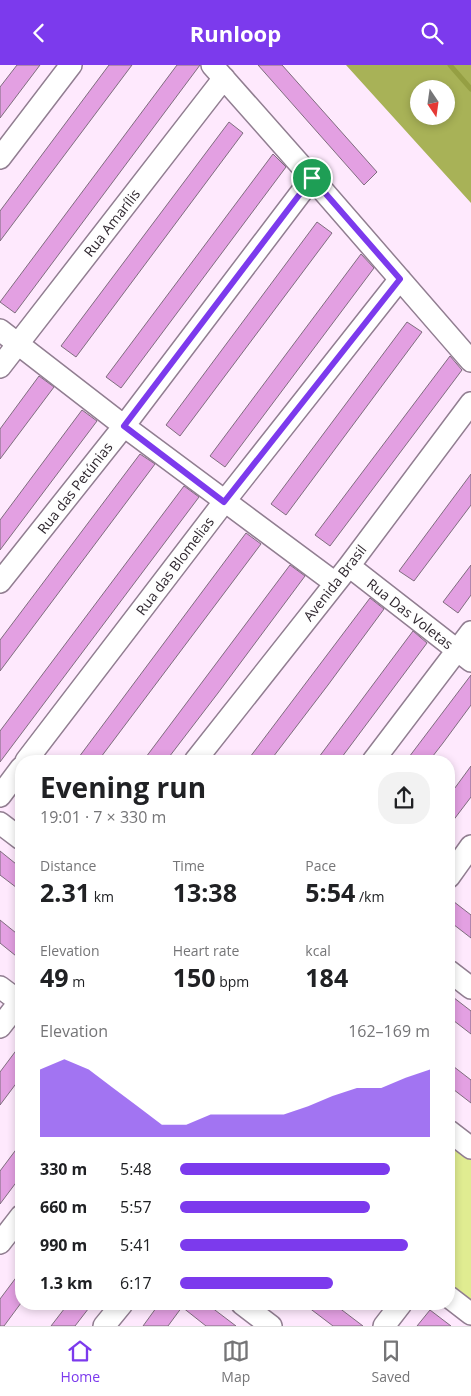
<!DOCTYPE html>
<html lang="en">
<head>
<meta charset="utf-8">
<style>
	body { margin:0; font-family:"Open Sans",sans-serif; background:#f2f2f2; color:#202124; height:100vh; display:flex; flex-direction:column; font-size:19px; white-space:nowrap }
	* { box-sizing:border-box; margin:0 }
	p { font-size:16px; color:#757577 }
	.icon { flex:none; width:28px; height:28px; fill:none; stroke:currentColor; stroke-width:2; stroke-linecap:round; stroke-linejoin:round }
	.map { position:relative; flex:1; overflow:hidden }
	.panel { position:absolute; left:15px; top:690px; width:440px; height:555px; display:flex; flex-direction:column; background:#fff; border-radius:20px; box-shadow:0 2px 8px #0003 }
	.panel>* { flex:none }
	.needle { width:32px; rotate:167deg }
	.fabs { position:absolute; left:410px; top:15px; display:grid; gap:10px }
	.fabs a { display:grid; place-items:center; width:45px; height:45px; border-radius:50%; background:#fff; box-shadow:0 2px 8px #0003; font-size:25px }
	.pin { position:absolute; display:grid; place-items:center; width:42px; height:42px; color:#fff; margin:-21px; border:2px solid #fff; border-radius:50%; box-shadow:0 1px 5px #0007 }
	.round { display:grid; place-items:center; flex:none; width:52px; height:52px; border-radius:20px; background:#f2f2f2 }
	.overview { display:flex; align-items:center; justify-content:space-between; height:85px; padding:0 25px }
	h1 { font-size:28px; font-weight:700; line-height:38px }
	.metrics { display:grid; grid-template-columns:repeat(3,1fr); gap:8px; height:85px; padding:5px 25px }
	.metrics div { display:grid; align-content:center }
	.metrics b { font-size:25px; font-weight:700 }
	.metrics small { font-size:14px; font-weight:400 }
	.metrics p { font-size:14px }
	.chart { height:140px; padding:10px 25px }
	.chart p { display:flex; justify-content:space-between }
	.chart svg { width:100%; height:90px; margin-top:5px; fill:#7c3aed; opacity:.7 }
	ul { padding:0 25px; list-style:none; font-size:16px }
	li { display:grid; grid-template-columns:80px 60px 1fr; align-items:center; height:38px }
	li i { height:12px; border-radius:6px; background:#7c3aed }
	header { display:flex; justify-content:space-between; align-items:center; height:65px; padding:0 25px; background:#7c3aed; color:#fff; font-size:22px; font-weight:700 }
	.menu { display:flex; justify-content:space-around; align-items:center; height:70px; border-top:1px solid #e0e0e0; background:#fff; font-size:14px; color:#757577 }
	.menu a { display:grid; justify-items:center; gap:2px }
	.menu .current { color:#7c3aed }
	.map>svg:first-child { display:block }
	.green { fill:#e0ec91 }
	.forest { fill:#a8b257; fill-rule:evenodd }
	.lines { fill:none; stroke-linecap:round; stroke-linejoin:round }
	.stream { stroke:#959f43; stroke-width:5 }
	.building { fill:#e3a0e2; stroke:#7f6d7e }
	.minor-casing { stroke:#917e91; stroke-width:24 }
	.minor { stroke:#fff; stroke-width:21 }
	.route-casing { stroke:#fff; stroke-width:10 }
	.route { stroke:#7c3aed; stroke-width:6 }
	.labels { text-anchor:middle; stroke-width:4; stroke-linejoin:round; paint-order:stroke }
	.street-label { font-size:14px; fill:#2f272f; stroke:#fefefe }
</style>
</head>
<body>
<header><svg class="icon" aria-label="back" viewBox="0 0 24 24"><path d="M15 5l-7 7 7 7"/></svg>Runloop<svg class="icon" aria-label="search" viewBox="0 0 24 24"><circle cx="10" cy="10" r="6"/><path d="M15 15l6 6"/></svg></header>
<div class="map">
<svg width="471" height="1261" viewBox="0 0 471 1261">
	<rect width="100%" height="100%" fill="#fee9fd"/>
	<!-- green -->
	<path class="green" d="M449 1073 471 1090V1235L449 1218Z"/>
	<!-- forest -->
	<path class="forest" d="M346 0H471V138ZM419 24H446V51H419Z"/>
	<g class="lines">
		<!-- stream -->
		<path class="stream" d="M450 0 471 24"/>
	</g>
	<!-- building -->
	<path class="building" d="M17 0H40L0 53V22Z
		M109 0H132L0 176V146Z
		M177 0H200L15 248 0 237Z
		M258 0H282L377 107 364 120Z
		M229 57 243 68 76 292 61 281Z
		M273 89 286 102 121 323 106 312Z
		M317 157 332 168 180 371 166 360Z
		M361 189 374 203 225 402 210 391Z
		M407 257 422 267 286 450 271 439Z
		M450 291 462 305 330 481 315 470Z
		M39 311 54 322 0 394V364Z
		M82 345 97 356 0 485V455Z
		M140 389 155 399 0 606V575Z
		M471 409V440L414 516 399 506Z
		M184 421 199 432 0 697V666Z
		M246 468 261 479 228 523 98 696H76Z
		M290 500 305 511 218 628 166 696H143Z
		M471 500V530L458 548 443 537Z
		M370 533 384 544 328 620 270 696H247Z
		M413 566 427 578 339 696H316Z
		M471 610V640L443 678 429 696H406Z
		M471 701V732L449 761V731Z
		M0 786 21 803V826L0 810Z
		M449 833 471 850V873L449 856Z
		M0 855 21 872V895L0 878Z
		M449 929 471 946V969L449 952Z
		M21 979V1012L0 1040V1007Z
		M449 998 471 1015V1038L449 1021Z
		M21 1078V1111L0 1139V1106Z
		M21 1206V1238L4 1261H0V1234Z
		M68 1239H92L75 1261H51Z
		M159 1239H207L236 1261H206L182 1242 168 1261H143Z
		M304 1239H334L363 1261H333Z
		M430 1245 451 1261H417Z"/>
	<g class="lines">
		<!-- minor casing -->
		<g class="minor-casing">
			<path id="minor" d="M212 0 312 113 471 296
				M0 93 71 0
				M0 265 124 361 335 518
				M0 302 224 13
				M349 501 471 596
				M0 517 124 361 312 113
				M26 696 224 437 400 214
				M195 696 349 501 471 338
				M373 696 471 567
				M0 731 21 703
				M0 758 21 774
				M449 812 471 781
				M449 906 471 923
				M0 922 20 937
				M0 962 21 935
				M449 1066 471 1083
				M0 1178 21 1151
				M449 1232 471 1249
				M242 1239 271 1261
				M104 1261 122 1239
				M384 1261 401 1239"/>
		</g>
		<!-- minor -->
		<use href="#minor" class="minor"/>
	</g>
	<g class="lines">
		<!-- route casing -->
		<g class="route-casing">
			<path id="route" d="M312 113 400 214 224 437 124 361Z"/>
		</g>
		<!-- route -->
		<use href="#route" class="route"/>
	</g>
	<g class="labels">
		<!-- street labels -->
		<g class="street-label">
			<text transform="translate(112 158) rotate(-52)" y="5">Rua Amarílis</text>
			<text transform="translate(75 423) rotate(-52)" y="5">Rua das Petúnias</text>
			<text transform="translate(175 501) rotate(-53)" y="5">Rua das Blomelias</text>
			<text transform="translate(335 518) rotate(-52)" y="5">Avenida Brasil</text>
			<text transform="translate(410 549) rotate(38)" y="5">Rua Das Voletas</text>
		</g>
	</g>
</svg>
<div class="fabs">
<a><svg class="needle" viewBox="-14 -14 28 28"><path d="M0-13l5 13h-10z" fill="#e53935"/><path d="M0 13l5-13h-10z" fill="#757577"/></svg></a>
</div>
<div class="pin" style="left:312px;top:113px;background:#1e9e55"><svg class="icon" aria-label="arrive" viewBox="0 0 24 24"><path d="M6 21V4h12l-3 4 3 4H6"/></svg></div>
<section class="panel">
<div class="overview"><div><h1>Evening run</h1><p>19:01 · 7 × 330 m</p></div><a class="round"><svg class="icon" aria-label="share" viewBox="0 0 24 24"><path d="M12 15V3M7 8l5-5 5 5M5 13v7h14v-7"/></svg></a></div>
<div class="metrics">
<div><p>Distance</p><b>2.31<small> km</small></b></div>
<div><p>Time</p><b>13:38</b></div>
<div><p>Pace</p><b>5:54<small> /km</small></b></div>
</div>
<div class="metrics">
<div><p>Elevation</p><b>49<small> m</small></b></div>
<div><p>Heart rate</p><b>150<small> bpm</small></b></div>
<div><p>kcal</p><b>184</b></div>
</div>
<div class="chart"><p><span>Elevation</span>162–169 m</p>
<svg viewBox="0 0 160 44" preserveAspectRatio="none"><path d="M0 44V11L10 6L20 11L30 20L40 29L50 38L60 38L70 33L80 33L90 33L100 33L110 29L120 24L130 20L140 20L150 15L160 11V44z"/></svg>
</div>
<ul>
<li><b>330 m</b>5:48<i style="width:84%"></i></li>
<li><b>660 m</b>5:57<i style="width:76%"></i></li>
<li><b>990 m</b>5:41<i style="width:91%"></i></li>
<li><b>1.3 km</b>6:17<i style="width:61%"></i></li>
</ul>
</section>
</div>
<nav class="menu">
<a class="current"><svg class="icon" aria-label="home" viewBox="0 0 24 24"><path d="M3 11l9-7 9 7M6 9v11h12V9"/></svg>Home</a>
<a><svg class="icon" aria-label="map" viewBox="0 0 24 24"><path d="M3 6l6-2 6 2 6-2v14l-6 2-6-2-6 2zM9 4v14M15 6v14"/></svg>Map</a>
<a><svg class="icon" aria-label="saved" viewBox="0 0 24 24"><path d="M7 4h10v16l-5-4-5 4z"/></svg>Saved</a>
</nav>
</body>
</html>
